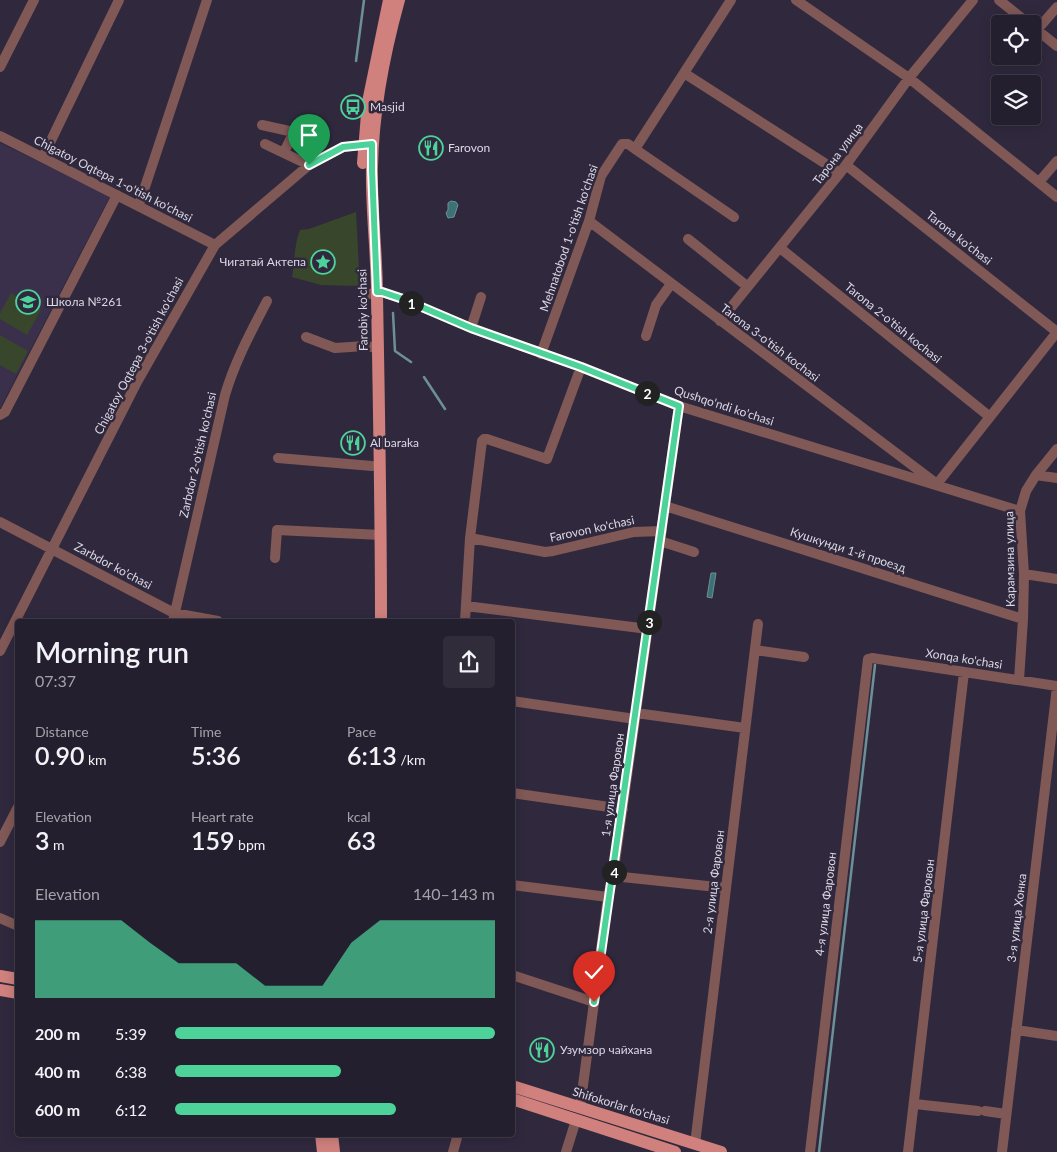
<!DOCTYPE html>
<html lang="en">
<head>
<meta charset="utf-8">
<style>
	body { margin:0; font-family:Lato,sans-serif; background:#302c3a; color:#f1f3f6; height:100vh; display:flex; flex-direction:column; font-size:19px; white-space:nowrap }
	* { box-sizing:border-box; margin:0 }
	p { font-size:16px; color:#a3a2aa }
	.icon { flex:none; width:28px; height:28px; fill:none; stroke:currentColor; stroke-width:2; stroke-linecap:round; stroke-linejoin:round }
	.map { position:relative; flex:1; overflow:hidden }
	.sheet { position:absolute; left:15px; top:619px; width:500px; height:518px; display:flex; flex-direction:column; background:#241f2e; border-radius:5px; box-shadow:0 2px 12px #0003,0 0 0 1px #413d4a }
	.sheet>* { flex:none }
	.fabs { position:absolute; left:991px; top:15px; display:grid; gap:10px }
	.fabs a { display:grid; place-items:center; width:50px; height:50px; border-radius:5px; background:#241f2e; box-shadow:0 2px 12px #0003,0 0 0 1px #413d4a; font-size:25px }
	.pin { position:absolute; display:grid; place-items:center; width:42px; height:42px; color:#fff; margin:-51px -21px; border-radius:50% 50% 50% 0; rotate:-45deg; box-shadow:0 0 5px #0007 }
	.pin .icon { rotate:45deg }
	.km { position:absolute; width:25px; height:25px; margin:-12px; border-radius:50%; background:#222; color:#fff; font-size:14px; line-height:25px; text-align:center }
	.round { display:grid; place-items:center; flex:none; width:52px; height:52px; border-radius:5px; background:#302c3a }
	.headline { display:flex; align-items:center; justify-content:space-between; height:85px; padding:0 20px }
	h1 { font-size:28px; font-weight:600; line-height:38px }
	.stats { display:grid; grid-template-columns:repeat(3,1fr); gap:8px; height:85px; padding:5px 20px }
	.stats div { display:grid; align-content:center }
	.stats b { font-size:25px; font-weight:600 }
	.stats small { font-size:14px; font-weight:400 }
	.stats p { font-size:14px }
	.chart { height:140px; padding:10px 20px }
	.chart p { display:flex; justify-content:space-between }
	.chart svg { width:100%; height:90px; margin-top:5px; fill:#4dd39a; opacity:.7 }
	ul { padding:0 20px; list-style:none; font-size:16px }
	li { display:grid; grid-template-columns:80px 60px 1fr; align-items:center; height:38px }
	li i { height:12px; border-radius:6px; background:#4dd39a }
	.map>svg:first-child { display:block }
	.built { fill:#3a304b }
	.green { fill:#38462b }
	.water { fill:#3c7175; stroke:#6c9097 }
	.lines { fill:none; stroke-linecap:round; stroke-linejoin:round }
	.stream { stroke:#6c9097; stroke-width:2.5 }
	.minor { stroke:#805856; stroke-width:10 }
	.major { stroke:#d0817d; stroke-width:12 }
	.route-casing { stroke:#fff; stroke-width:10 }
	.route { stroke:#4dd39a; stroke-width:6 }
	.labels { text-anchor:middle; stroke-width:5; stroke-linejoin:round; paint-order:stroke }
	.poi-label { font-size:12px; fill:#dcd8e5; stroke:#30293e; text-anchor:start }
	.street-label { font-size:12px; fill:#dcd8e5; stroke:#30293e }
</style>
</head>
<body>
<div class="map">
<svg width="1057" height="1152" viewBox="0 0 1057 1152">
	<rect width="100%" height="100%" fill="#30293e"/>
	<!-- built -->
	<path class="built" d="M0 143 110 196 0 408Z"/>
	<!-- green -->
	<path class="green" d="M356 212 360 286 321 285 292 277C295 261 294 245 300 230L309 229Z
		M11 293 41 310 27 335 0 319V313Z
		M0 335 28 351 16 374 0 365Z"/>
	<!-- water -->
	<path class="water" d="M451 201 456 202 458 205 454 217 448 218 446 213 448 210V203Z
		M711 573H716L712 598 707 597Z"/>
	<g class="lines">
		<!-- stream -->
		<path class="stream" d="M356 61 364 0
			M393 313 395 351 411 362
			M424 377 445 409
			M819 1152 875 665"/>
		<!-- minor -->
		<path class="minor" d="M796 0 909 78 1057 197
			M999 0 1029 24
			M1032 26 1057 46
			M1037 30 1057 7
			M0 67 34 0
			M684 73 840 173
			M262 125 289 131 291 133 292 136 284 152
			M0 136 215 245
			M265 144 309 165
			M635 149 731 0
			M43 157 119 0
			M846 165 1057 332
			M1039 182 1057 161
			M139 205 207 0
			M589 221 937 484 1057 332
			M688 239 748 287
			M780 248 990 417
			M369 294 382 292 403 299 471 328 581 367 679 406 1020 511
			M720 321 840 173 909 78 973 0
			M471 328 481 297
			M646 336 656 305 671 284
			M306 337 335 348 365 346 378 348
			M541 354 589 221 601 176 622 144H628L635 149 734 217
			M0 415 5 412 117 195
			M278 458 372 466
			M1036 475 1057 478
			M665 506 1023 619
			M0 522 174 613 218 621
			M470 538 545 552 553 551 634 532 662 531
			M660 541 694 552
			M275 558 277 530 381 535
			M1024 574 1057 579
			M466 606 648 629
			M173 621 225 395C235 361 251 332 267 301
			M465 621 470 538 482 441 484 439H487L547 459 581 367
			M755 650 804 657
			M0 651 137 382 215 245 309 165 343 147 370 144
			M1019 680 1023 619 1024 574 1020 511 1026 491 1036 475 1057 449
			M512 701 635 719
			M636 713 745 728
			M512 793 623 809
			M0 842 18 807
			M613 876 726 888
			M512 885 608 897
			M0 918 18 926
			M512 975 594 1002
			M1016 1030 1057 1036
			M915 1104 978 1111
			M580 1108 608 897 613 876 679 406
			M985 1111 1006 1114
			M695 1144 758 624
			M453 1152 458 1134
			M566 1152 576 1120
			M810 1152 868 659 872 658 1057 686
			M908 1152 964 672
			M1002 1152 1057 687"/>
		<!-- major -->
		<path class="major" d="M363 163 368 102 389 0
			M381 621C381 513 379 404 377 296 377 253 371 210 372 167 373 111 384 54 399 0
			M0 976 18 979
			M0 990 18 993
			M512 1086 721 1152
			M512 1099 675 1152
			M321 1134 323 1152
			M332 1134 334 1152"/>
	</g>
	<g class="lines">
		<!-- route casing -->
		<g class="route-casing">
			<path id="route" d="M309 165 343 147 372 144V170L377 292H382L403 299 471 328 581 367 679 406 594 1002"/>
		</g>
		<!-- route -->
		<use href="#route" class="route"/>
	</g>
	<!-- icons -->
	<defs>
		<g id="bus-ring" transform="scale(1.25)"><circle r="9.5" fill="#30293e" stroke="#4dd39a" stroke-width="1.5"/><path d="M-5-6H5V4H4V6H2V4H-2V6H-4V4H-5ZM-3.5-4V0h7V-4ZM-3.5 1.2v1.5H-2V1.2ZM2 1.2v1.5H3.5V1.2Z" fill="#4dd39a"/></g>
		<g id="restaurant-ring" transform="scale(1.25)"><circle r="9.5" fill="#30293e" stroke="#4dd39a" stroke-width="1.5"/><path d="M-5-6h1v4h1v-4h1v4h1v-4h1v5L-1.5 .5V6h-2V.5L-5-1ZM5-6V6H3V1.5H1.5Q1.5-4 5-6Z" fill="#4dd39a"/></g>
		<g id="sight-ring" transform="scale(1.25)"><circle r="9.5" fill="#30293e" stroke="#4dd39a" stroke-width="1.5"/><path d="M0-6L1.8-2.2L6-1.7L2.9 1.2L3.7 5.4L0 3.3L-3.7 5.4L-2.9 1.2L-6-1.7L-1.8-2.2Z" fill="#4dd39a"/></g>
		<g id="school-ring" transform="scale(1.25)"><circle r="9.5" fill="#30293e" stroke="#4dd39a" stroke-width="1.5"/><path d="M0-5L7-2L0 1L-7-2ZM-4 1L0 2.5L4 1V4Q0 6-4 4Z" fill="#4dd39a"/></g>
	</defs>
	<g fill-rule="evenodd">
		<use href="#bus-ring" x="353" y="107"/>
		<use href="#restaurant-ring" x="431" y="148"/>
		<use href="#sight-ring" x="323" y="262"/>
		<use href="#school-ring" x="28" y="302"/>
		<use href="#restaurant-ring" x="353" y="443"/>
		<use href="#restaurant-ring" x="542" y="1050"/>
	</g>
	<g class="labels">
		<!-- poi labels -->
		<g class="poi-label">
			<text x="370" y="111">Masjid</text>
			<text x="448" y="152">Farovon</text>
			<text x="306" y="266" text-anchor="end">Чигатай Актепа</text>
			<text x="46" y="306">Школа №261</text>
			<text x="370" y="447">Al baraka</text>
			<text x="560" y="1054">Узумзор чайхана</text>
		</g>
		<!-- street labels -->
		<g class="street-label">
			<text transform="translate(838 154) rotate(-53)" y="4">Тарона улица</text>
			<text transform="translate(113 179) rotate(27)" y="4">Chigatoy Oqtepa 1-o'tish ko'chasi</text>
			<text transform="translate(569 238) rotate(-71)" y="4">Mehnatobod 1-o'tish ko'chasi</text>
			<text transform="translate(959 238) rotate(38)" y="4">Tarona ko'chasi</text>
			<text transform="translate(363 310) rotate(-91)" y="4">Farobiy ko'chasi</text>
			<text transform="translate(893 323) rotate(39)" y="4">Tarona 2-o'tish kochasi</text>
			<text transform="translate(770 343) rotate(37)" y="4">Tarona 3-o'tish kochasi</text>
			<text transform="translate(139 356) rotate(-62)" y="4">Chigatoy Oqtepa 3-o'tish ko'chasi</text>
			<text transform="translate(724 406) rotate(18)" y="4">Qushqo'ndi ko'chasi</text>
			<text transform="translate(198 455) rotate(-77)" y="4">Zarbdor 2-o'tish ko'chasi</text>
			<text transform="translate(592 529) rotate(-12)" y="4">Farovon ko'chasi</text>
			<text transform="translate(848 550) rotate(18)" y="4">Кушкунди 1-й проезд</text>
			<text transform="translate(1010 559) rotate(-91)" y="4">Карамзина улица</text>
			<text transform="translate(113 566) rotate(28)" y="4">Zarbdor ko'chasi</text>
			<text transform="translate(964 659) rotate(9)" y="4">Xonqa ko'chasi</text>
			<text transform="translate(613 785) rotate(-82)" y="4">1-я улица Фаровон</text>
			<text transform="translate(714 882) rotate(-83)" y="4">2-я улица Фаровон</text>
			<text transform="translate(826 904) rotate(-83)" y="4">4-я улица Фаровон</text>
			<text transform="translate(924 911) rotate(-83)" y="4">5-я улица Фаровон</text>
			<text transform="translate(1017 918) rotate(-83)" y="4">3-я улица Хонка</text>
			<text transform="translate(621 1106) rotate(17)" y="4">Shifokorlar ko'chasi</text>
		</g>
	</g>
</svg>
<div class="fabs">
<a><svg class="icon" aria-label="locate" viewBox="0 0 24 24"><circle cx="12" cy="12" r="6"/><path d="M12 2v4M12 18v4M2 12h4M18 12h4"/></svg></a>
<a><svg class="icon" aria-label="layers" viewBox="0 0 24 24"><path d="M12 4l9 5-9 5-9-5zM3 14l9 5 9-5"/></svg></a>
</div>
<div class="pin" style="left:309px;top:165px;background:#1e9e55"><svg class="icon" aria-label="arrive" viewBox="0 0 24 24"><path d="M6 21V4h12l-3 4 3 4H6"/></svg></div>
<div class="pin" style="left:594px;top:1002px;background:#d93025"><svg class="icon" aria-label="check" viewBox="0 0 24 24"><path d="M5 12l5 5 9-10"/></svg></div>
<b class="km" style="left:411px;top:303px">1</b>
<b class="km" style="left:647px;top:393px">2</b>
<b class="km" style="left:649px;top:622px">3</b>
<b class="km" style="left:614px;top:872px">4</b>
<section class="sheet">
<div class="headline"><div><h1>Morning run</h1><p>07:37</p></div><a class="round"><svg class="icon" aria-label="share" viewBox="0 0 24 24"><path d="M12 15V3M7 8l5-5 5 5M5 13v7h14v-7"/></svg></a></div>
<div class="stats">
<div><p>Distance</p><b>0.90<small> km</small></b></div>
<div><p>Time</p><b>5:36</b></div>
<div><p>Pace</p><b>6:13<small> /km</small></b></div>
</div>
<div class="stats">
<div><p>Elevation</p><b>3<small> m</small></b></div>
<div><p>Heart rate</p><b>159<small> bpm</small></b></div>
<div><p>kcal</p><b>63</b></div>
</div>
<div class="chart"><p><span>Elevation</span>140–143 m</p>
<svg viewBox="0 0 160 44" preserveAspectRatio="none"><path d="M0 44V6L10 6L20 6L30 6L40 17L50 27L60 27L70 27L80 38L90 38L100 38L110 17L120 6L130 6L140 6L150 6L160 6V44z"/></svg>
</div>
<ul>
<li><b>200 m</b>5:39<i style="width:100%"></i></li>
<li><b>400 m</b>6:38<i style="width:52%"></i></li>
<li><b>600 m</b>6:12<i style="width:69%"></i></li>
</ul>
</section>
</div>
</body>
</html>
